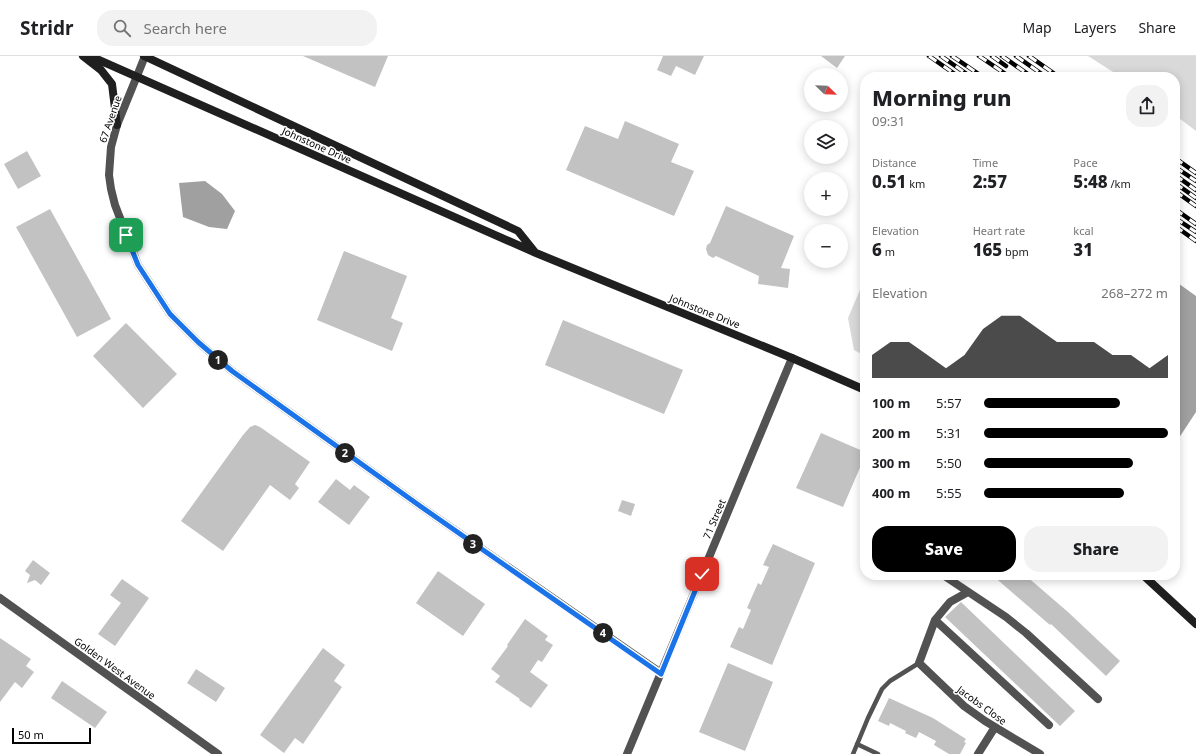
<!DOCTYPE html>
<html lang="en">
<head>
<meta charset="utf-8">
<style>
	body { margin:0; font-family:"Noto Sans",sans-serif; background:#f2f2f2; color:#202124; height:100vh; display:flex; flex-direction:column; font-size:15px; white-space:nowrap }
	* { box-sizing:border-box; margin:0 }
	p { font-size:13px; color:#757577 }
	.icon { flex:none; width:22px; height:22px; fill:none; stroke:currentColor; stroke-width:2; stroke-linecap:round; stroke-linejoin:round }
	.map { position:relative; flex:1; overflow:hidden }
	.details { position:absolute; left:860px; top:16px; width:320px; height:508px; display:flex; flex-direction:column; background:#fff; border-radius:16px; box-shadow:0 2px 10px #0003 }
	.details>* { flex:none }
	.needle { width:26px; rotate:113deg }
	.controls { position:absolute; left:804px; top:12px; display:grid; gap:8px }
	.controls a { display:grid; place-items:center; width:44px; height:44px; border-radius:50%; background:#fff; box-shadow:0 2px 10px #0003; font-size:20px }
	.scale { position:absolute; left:12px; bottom:10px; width:79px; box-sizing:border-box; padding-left:4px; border:2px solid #000; border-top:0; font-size:11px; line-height:14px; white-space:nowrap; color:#000; -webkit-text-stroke:3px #fff; paint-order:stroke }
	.pin { position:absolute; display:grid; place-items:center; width:34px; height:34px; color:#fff; margin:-17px; border-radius:8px; box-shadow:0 2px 6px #0006 }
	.km { position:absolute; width:20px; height:20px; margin:-10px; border-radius:50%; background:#222; color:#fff; font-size:11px; line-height:20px; text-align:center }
	.round { display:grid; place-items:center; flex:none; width:42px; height:42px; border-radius:16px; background:#f2f2f2 }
	.headline { display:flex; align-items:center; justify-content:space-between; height:68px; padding:0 12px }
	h1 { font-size:22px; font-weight:800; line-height:30px }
	.metrics { display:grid; grid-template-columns:repeat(3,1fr); gap:6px; height:68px; padding:4px 12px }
	.metrics div { display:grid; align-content:center }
	.metrics b { font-size:17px; font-weight:800 }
	.metrics small { font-size:11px; font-weight:400 }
	.metrics p { font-size:11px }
	.chart { height:112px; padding:8px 12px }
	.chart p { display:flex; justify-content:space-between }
	.chart svg { width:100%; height:72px; margin-top:4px; fill:#000; opacity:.7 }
	.button { display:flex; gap:8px; margin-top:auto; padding:8px 12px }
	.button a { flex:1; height:46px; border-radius:16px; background:#000; color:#fff; font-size:16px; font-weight:800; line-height:46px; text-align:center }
	.button a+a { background:#f2f2f2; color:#202124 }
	ul { padding:0 12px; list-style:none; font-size:13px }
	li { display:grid; grid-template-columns:64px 48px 1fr; align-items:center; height:30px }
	li i { height:10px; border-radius:5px; background:#000 }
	header { display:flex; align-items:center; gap:24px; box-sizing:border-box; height:56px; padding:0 20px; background:#fff; border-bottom:1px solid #e0e0e0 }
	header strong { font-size:19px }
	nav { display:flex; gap:22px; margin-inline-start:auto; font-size:14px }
	.search { width:280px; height:36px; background:#f2f2f2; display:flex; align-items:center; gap:10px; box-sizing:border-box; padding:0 14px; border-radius:16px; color:#757577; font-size:15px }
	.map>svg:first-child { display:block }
	.green { fill:#d9d9d9 }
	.water { fill:#a0a0a0 }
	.building { fill:#c2c2c2 }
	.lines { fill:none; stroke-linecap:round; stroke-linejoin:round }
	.service { stroke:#525252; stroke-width:4.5 }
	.minor { stroke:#525252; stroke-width:8 }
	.tertiary { stroke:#525252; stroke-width:8 }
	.secondary { stroke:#1f1f1f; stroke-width:8 }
	.rail-casing { stroke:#000; stroke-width:4.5 }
	.rail { stroke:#fff; stroke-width:3; stroke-dasharray:9; stroke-linecap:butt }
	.route-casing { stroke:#fff; stroke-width:8 }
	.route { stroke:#1a73e8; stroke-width:5 }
	.labels { text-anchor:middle; stroke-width:3; stroke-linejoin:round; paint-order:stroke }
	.street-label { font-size:10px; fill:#000; stroke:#fff }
</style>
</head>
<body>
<header>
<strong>Stridr</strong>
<div class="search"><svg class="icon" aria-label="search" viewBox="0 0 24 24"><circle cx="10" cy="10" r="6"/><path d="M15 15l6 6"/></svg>Search here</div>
<nav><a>Map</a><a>Layers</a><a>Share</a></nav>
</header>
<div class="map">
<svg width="1196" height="698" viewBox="0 0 1196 698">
	<rect width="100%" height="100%" fill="#fff"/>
	<!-- green -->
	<path class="green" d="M1088 0H1196V75L1175 59V21H1121Z
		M865 222V300L854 294 848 262Z"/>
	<!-- water -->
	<path class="water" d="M205 125 222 138 235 155 227 173 209 171 183 161 179 127Z
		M1175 225 1196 240V356L1175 388Z"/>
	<!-- building -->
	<path class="building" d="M303 0H388L375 31Z
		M663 0H704L695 19 676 10 671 20 657 14Z
		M821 0H845L837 12Z
		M625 65 679 88 671 106 694 115 674 160 566 114 585 70 618 83Z
		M27 95 41 120 18 133 4 108Z
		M726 150 794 180 781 212 790 213 788 232 758 228 759 220 716 200 713 202 708 199 706 193 707 189 710 187Z
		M50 153 111 263 77 281 16 171Z
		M344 195 407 220 391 262 403 267 392 295 317 264Z
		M563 264 683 314 664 358 545 309Z
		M126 267 177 318 143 352 93 300Z
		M255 369 260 371 310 406 295 428 299 432 290 444 270 429 223 495 181 465 243 379 250 371Z
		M821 377 865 396V400L843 451 796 432Z
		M336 423 350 434 354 429 370 441 349 469 318 446Z
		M622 444 635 448 631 460 618 455Z
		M773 488 815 507 772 609 730 591 739 571 743 573 751 554 747 552 758 527 761 529 769 511 763 509Z
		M33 504 50 517 41 529 35 524 27 527 30 519 25 515Z
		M438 515 485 548 463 580 416 547Z
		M992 519H1025L1068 556 1120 605 1106 620 1051 568 1050 569Z
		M122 523 149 542 115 590 98 578 121 547 110 539Z
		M961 546 1075 655 1060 670 945 561Z
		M525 563 548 580 545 584 553 589 542 606 538 604 530 616 548 629 531 652 519 644 520 643 495 626 500 620 491 613 508 590 507 589Z
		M0 582 31 603 26 610 34 616 22 632 15 626 0 646Z
		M323 592 345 609 334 625 342 631 303 688 295 682 284 697 260 679Z
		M728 607 773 626 745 695 699 676Z
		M196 613 225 632 216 646 187 627Z
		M62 625 107 656 95 672 51 642Z
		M889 642 933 662 966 683 964 686 966 687 960 698H949L934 689 936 685 919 676 916 682 905 677 906 675 890 667 889 670 878 665Z"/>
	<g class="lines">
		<!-- service -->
		<path class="service" d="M857 688 878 698
			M853 698 868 662 882 633 890 625 919 607"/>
		<!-- minor -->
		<path class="minor" d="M137 20 117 69 111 91 109 119 111 133 115 149 138 209 170 258 198 286 232 315 420 450 661 617
			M943 519 1006 561 1026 577 1098 643
			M968 536 950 546 935 564 919 607 964 650 985 665 1040 698
			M0 542 218 698
			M935 564 1049 669
			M627 698 792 302
			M978 698 995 671"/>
		<!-- tertiary -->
		<path class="tertiary" d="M137 20 145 0"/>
		<!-- secondary -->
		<path class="secondary" d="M83 0 101 14 112 28 117 69
			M90 0 536 197 792 302 865 334
			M144 0 518 175 534 195
			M1143 519 1196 568"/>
		<!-- rail casing -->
		<g class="rail-casing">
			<path id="rail" d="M929 0 959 21
				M941 0 971 21
				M952 0 983 21
				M979 0 1010 21
				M992 0 1006 10
				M1002 0 1032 21
				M1016 0 1046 21
				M1029 0 1059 21
				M1175 102 1196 117
				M1175 111 1196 125
				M1175 119 1196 134
				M1175 127 1196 142
				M1175 135 1196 150
				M1175 153 1196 168
				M1175 162 1196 176
				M1175 170 1196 185"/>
		</g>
		<!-- rail -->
		<use href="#rail" class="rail"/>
	</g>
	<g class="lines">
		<!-- route casing -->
		<g class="route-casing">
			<path id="route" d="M126 179 138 209 170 258 198 286 232 315 420 450 661 618 702 518"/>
		</g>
		<!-- route -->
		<use href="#route" class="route"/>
	</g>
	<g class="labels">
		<!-- street labels -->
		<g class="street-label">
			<text transform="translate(110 63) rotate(-71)" y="4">67 Avenue</text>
			<text transform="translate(317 89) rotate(24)" y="4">Johnstone Drive</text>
			<text transform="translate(705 255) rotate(22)" y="4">Johnstone Drive</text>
			<text transform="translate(714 463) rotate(-67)" y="4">71 Street</text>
			<text transform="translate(115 612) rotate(36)" y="4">Golden West Avenue</text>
			<text transform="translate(982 649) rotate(36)" y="4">Jacobs Close</text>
		</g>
	</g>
</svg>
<div class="controls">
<a><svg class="needle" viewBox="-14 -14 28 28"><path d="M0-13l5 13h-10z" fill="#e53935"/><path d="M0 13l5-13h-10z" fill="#757577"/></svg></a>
<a><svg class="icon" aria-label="layers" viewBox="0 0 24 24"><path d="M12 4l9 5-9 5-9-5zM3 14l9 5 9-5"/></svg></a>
<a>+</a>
<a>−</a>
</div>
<div class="scale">50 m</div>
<div class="pin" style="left:126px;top:179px;background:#1e9e55"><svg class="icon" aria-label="arrive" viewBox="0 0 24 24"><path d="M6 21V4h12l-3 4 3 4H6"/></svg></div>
<div class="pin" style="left:702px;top:518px;background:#d93025"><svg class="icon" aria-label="check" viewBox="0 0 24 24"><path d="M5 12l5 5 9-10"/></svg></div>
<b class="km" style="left:218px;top:304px">1</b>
<b class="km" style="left:345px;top:397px">2</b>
<b class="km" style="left:473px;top:488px">3</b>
<b class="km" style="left:603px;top:577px">4</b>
<section class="details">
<div class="headline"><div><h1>Morning run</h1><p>09:31</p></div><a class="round"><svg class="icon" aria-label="share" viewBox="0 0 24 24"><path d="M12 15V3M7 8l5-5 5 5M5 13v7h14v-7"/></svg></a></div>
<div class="metrics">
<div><p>Distance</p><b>0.51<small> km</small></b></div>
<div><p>Time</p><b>2:57</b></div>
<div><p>Pace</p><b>5:48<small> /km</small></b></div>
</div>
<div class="metrics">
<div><p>Elevation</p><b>6<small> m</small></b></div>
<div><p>Heart rate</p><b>165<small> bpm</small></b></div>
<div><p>kcal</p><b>31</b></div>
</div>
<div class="chart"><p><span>Elevation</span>268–272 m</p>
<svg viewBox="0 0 160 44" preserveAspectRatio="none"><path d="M0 44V30L10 22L20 22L30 30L40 38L50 30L60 14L70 6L80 6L90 14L100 22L110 22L120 22L130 30L140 30L150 38L160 30V44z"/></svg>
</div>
<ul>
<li><b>100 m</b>5:57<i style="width:74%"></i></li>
<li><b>200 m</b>5:31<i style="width:100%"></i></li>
<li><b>300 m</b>5:50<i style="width:81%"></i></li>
<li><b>400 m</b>5:55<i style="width:76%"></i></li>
</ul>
<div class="button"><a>Save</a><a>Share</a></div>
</section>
</div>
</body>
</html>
